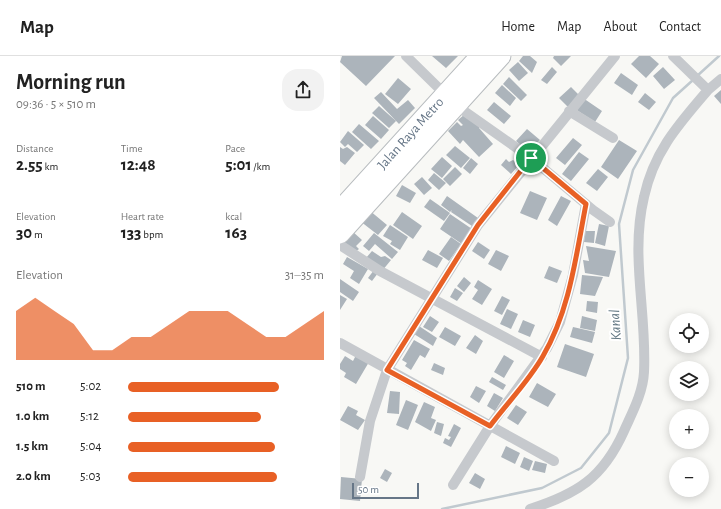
<!DOCTYPE html>
<html lang="en">
<head>
<meta charset="utf-8">
<style>
	body { margin:0; font-family:"Alegreya Sans",sans-serif; background:#f2f2f2; color:#222; height:100vh; display:flex; flex-direction:column; font-size:15px; white-space:nowrap }
	* { box-sizing:border-box; margin:0 }
	p { font-size:13px; color:#767676 }
	.icon { flex:none; width:22px; height:22px; fill:none; stroke:currentColor; stroke-width:2; stroke-linecap:round; stroke-linejoin:round }
	.map { position:relative; flex:1; overflow:hidden }
	.drawer { display:flex; flex-direction:column; background:#fff; width:340px }
	.drawer>* { flex:none }
	.tools { position:absolute; left:329px; top:257px; display:grid; gap:8px }
	.tools a { display:grid; place-items:center; width:40px; height:40px; border-radius:50%; background:#fff; box-shadow:0 2px 10px #0003; font-size:20px }
	.scale { position:absolute; left:12px; bottom:10px; width:67px; box-sizing:border-box; padding-left:4px; border:2px solid #667687; border-top:0; font-size:11px; line-height:14px; white-space:nowrap; color:#667687; -webkit-text-stroke:3px #fff; paint-order:stroke }
	.pin { position:absolute; display:grid; place-items:center; width:34px; height:34px; color:#fff; margin:-17px; border:2px solid #fff; border-radius:50%; box-shadow:0 1px 4px #0007 }
	.round { display:grid; place-items:center; flex:none; width:42px; height:42px; border-radius:16px; background:#f2f2f2 }
	.overview { display:flex; align-items:center; justify-content:space-between; height:68px; padding:0 16px }
	h1 { font-size:22px; font-weight:600; line-height:30px }
	.metrics { display:grid; grid-template-columns:repeat(3,1fr); gap:6px; height:68px; padding:4px 16px }
	.metrics div { display:grid; align-content:center }
	.metrics b { font-size:17px; font-weight:600 }
	.metrics small { font-size:11px; font-weight:400 }
	.metrics p { font-size:11px }
	.chart { height:112px; padding:8px 16px }
	.chart p { display:flex; justify-content:space-between }
	.chart svg { width:100%; height:72px; margin-top:4px; fill:#e86025; opacity:.7 }
	ul { padding:0 16px; list-style:none; font-size:13px }
	li { display:grid; grid-template-columns:64px 48px 1fr; align-items:center; height:30px }
	li i { height:10px; border-radius:5px; background:#e86025 }
	header { display:flex; align-items:center; gap:24px; box-sizing:border-box; height:56px; padding:0 20px; background:#fff; border-bottom:1px solid #e0e0e0 }
	header strong { font-size:19px }
	nav { display:flex; gap:22px; margin-inline-start:auto; font-size:14px }
	main { display:flex; flex:1; min-height:0 }
	.map>svg:first-child { display:block }
	.lines { fill:none; stroke-linecap:round; stroke-linejoin:round }
	.stream { stroke:#c0c9cf; stroke-width:2.5 }
	.building { fill:#acb4bb }
	.highway-casing { stroke:#b8bcbf; stroke-width:21 }
	.street { stroke:#c6c9cd; stroke-width:10 }
	.highway { stroke:#fff; stroke-width:19 }
	.route-casing { stroke:#fff; stroke-width:8 }
	.route { stroke:#e86025; stroke-width:5 }
	.labels { text-anchor:middle; stroke-width:4; stroke-linejoin:round; paint-order:stroke }
	.street-label { font-size:14px; fill:#667687; stroke:#fff }
	.water-label { font-size:15px; font-style:italic; fill:#627783; stroke:#fff }
</style>
</head>
<body>
<header>
<strong>Map</strong>
<nav><a>Home</a><a>Map</a><a>About</a><a>Contact</a></nav>
</header>
<main>
<section class="drawer">
<div class="overview"><div><h1>Morning run</h1><p>09:36 · 5 × 510 m</p></div><a class="round"><svg class="icon" aria-label="share" viewBox="0 0 24 24"><path d="M12 15V3M7 8l5-5 5 5M5 13v7h14v-7"/></svg></a></div>
<div class="metrics">
<div><p>Distance</p><b>2.55<small> km</small></b></div>
<div><p>Time</p><b>12:48</b></div>
<div><p>Pace</p><b>5:01<small> /km</small></b></div>
</div>
<div class="metrics">
<div><p>Elevation</p><b>30<small> m</small></b></div>
<div><p>Heart rate</p><b>133<small> bpm</small></b></div>
<div><p>kcal</p><b>163</b></div>
</div>
<div class="chart"><p><span>Elevation</span>31–35 m</p>
<svg viewBox="0 0 160 44" preserveAspectRatio="none"><path d="M0 44V14L10 6L20 14L30 22L40 38L50 38L60 30L70 30L80 22L90 14L100 14L110 14L120 22L130 30L140 30L150 22L160 14V44z"/></svg>
</div>
<ul>
<li><b>510 m</b>5:02<i style="width:77%"></i></li>
<li><b>1.0 km</b>5:12<i style="width:68%"></i></li>
<li><b>1.5 km</b>5:04<i style="width:75%"></i></li>
<li><b>2.0 km</b>5:03<i style="width:76%"></i></li>
</ul>
</section>
<div class="map">
<svg width="381" height="453" viewBox="0 0 381 453">
	<rect width="100%" height="100%" fill="#f8f8f5"/>
	<g class="lines">
		<!-- stream -->
		<path class="stream" d="M357 20 379 0
			M102 453 202 432 241 412 269 377 288 302 279 168 293 114 333 42 353 24"/>
	</g>
	<!-- building -->
	<path class="building" d="M2 0H55L26 30 0 6Z
		M92 0H118L106 12Z
		M183 0H190L197 6 192 17 179 5Z
		M214 0H231L221 10 213 2Z
		M299 0H310L319 8 306 22 291 8Z
		M178 6 188 17 179 25 169 14Z
		M212 11 217 16 207 28 201 24Z
		M323 11 335 24 324 33 313 20Z
		M281 17 298 29 292 39 274 27Z
		M169 21 187 39 181 45 163 28Z
		M58 22 71 33 58 48 45 38Z
		M162 29 176 42 170 50 155 37Z
		M231 31 240 40 228 51 219 42Z
		M381 34V48L374 40Z
		M41 36 57 53 68 44 75 52 59 68 34 42Z
		M305 37 316 46 309 54 298 46Z
		M243 42 262 55 255 66 235 53Z
		M154 46 171 60 164 68 147 54Z
		M39 50 56 65 49 72 32 57Z
		M125 58 139 70V72L153 88 139 101 123 84 120 88 108 75 117 66 121 70 123 69 118 64Z
		M33 60 49 74 41 83 25 69Z
		M19 68 39 85 31 93 12 76Z
		M187 73 200 84 189 96 176 85Z
		M8 75 24 89 17 96 8 88 5 91 0 86Z
		M233 82 242 89 225 109 216 102Z
		M279 84 297 95 278 123 261 111Z
		M115 90 130 102 121 112 106 99Z
		M0 91 3 93 7 91 15 97 5 109 0 105Z
		M239 96 249 103 231 125 222 118Z
		M102 101 112 110 102 122 91 113Z
		M131 102 138 108 130 118 123 112Z
		M166 103 169 106 173 104 179 109 171 118 161 109Z
		M115 111 122 118 110 130 103 123Z
		M258 113 268 121 257 135 246 127Z
		M94 117 106 127 99 134 88 124Z
		M82 121 92 132 84 139 74 128Z
		M62 129 76 137 70 147 56 140Z
		M190 135 207 142 197 164 180 157Z
		M107 140 138 162 132 170 111 156 112 154 110 156 101 149Z
		M221 140 231 145 217 170 208 164Z
		M90 143 110 157 104 165 84 151Z
		M29 154 47 169 38 179 20 165Z
		M62 156 82 170 73 183 53 169Z
		M110 158 132 173 122 188 100 173Z
		M259 168 269 170 265 190 255 187Z
		M50 169 68 181 60 194 50 188 52 185 43 180Z
		M12 175 22 184 16 190 19 193 15 196 3 185Z
		M245 175H255L254 187 244 186Z
		M34 177 58 196 52 203 35 188 29 195 23 190Z
		M111 181 121 188 109 205 99 198Z
		M138 186 150 194 144 203 132 195Z
		M246 190 276 195 269 221 245 217 243 204 249 205Z
		M88 194 103 202 97 212 82 204Z
		M156 194 169 200 161 215 148 208Z
		M32 195 41 201 45 200 51 204 42 215 26 202Z
		M7 201 28 213 19 228 10 222 14 215 3 208Z
		M209 210 222 215 217 227 204 222Z
		M34 214 38 217 32 225 28 222Z
		M242 219 263 221 255 240 240 238Z
		M124 221 131 227 124 236 117 230Z
		M0 223 19 236 13 245 0 236Z
		M138 224 152 233 142 249 132 243 138 234 134 231Z
		M115 232 123 237 117 245 110 241Z
		M0 239 7 243 0 254Z
		M162 240 170 244 162 259 154 255Z
		M247 245 258 246 257 257 246 255Z
		M167 253 178 258 171 273 160 268Z
		M90 260 99 266 92 276 83 271Z
		M242 260 257 264 255 275 240 272Z
		M183 264 195 269 190 281 178 276Z
		M79 270 97 282 93 290 74 278Z
		M105 271 121 280 115 290 99 281Z
		M233 271 255 276 252 287 230 281Z
		M135 279 143 285 136 298 126 292Z
		M74 284 90 293 85 302 80 299 71 314 65 310 67 307 62 304Z
		M225 288 254 298 246 321 217 311Z
		M16 299 29 306 16 328 4 321 6 317 0 313V308L5 300 13 305Z
		M164 299 174 305 164 322 154 316Z
		M94 307 105 312 103 319 91 314Z
		M152 321 166 329 163 334 149 326Z
		M197 327 216 338 208 351 189 341Z
		M136 330 146 335 139 347 130 341Z
		M50 335 60 336 59 358 47 357Z
		M154 337 163 342 155 355 147 350Z
		M66 344 78 349 68 374 56 369Z
		M84 346 95 351 91 362 96 364 91 375 75 366Z
		M176 349 187 356 178 369 167 362Z
		M8 350 18 355 16 359 25 364 18 374 0 364Z
		M97 366 104 368 101 380 94 377Z
		M114 368 121 372 111 391 103 387 105 382 109 384 111 381 108 380Z
		M166 390 180 397 175 408 161 401Z
		M184 401 193 405 189 415 180 411Z
		M195 405 207 408 205 417 192 414Z
		M45 413 52 417 47 426 40 422Z
		M135 417 145 423 140 433 129 427Z
		M1 421 22 423 20 445 0 443Z"/>
	<g class="lines">
		<!-- highway casing -->
		<g class="highway-casing">
			<path id="highway" d="M0 154 140 0
				M0 178 161 0"/>
		</g>
		<!-- street -->
		<path class="street" d="M66 0 117 50 191 102 253 154 270 166
			M333 0 368 34 381 23
			M229 55 273 82
			M0 189 40 215 202 301
			M0 287 214 405
			M20 421 30 365 47 314 138 169 275 0
			M113 429 150 370 207 292 220 266 233 219 246 148
			M190 453C237 438 263 422 284 375 292 357 303 337 304 316 307 257 290 199 304 141 314 95 339 68 368 34"/>
		<!-- highway -->
		<use href="#highway" class="highway"/>
	</g>
	<g class="lines">
		<!-- route casing -->
		<g class="route-casing">
			<path id="route" d="M191 102 246 148C236 199 230 254 203 300 189 325 167 347 150 370L47 314 138 169Z"/>
		</g>
		<!-- route -->
		<use href="#route" class="route"/>
	</g>
	<g class="labels">
		<!-- street labels -->
		<g class="street-label">
			<text transform="translate(70 77) rotate(-48)" y="5">Jalan Raya Metro</text>
		</g>
		<!-- water labels -->
		<g class="water-label">
			<text transform="translate(275 269) rotate(-94)" y="5">Kanal</text>
		</g>
	</g>
</svg>
<div class="tools">
<a><svg class="icon" aria-label="locate" viewBox="0 0 24 24"><circle cx="12" cy="12" r="6"/><path d="M12 2v4M12 18v4M2 12h4M18 12h4"/></svg></a>
<a><svg class="icon" aria-label="layers" viewBox="0 0 24 24"><path d="M12 4l9 5-9 5-9-5zM3 14l9 5 9-5"/></svg></a>
<a>+</a>
<a>−</a>
</div>
<div class="scale">50 m</div>
<div class="pin" style="left:191px;top:102px;background:#1e9e55"><svg class="icon" aria-label="arrive" viewBox="0 0 24 24"><path d="M6 21V4h12l-3 4 3 4H6"/></svg></div>
</div>
</main>
</body>
</html>
